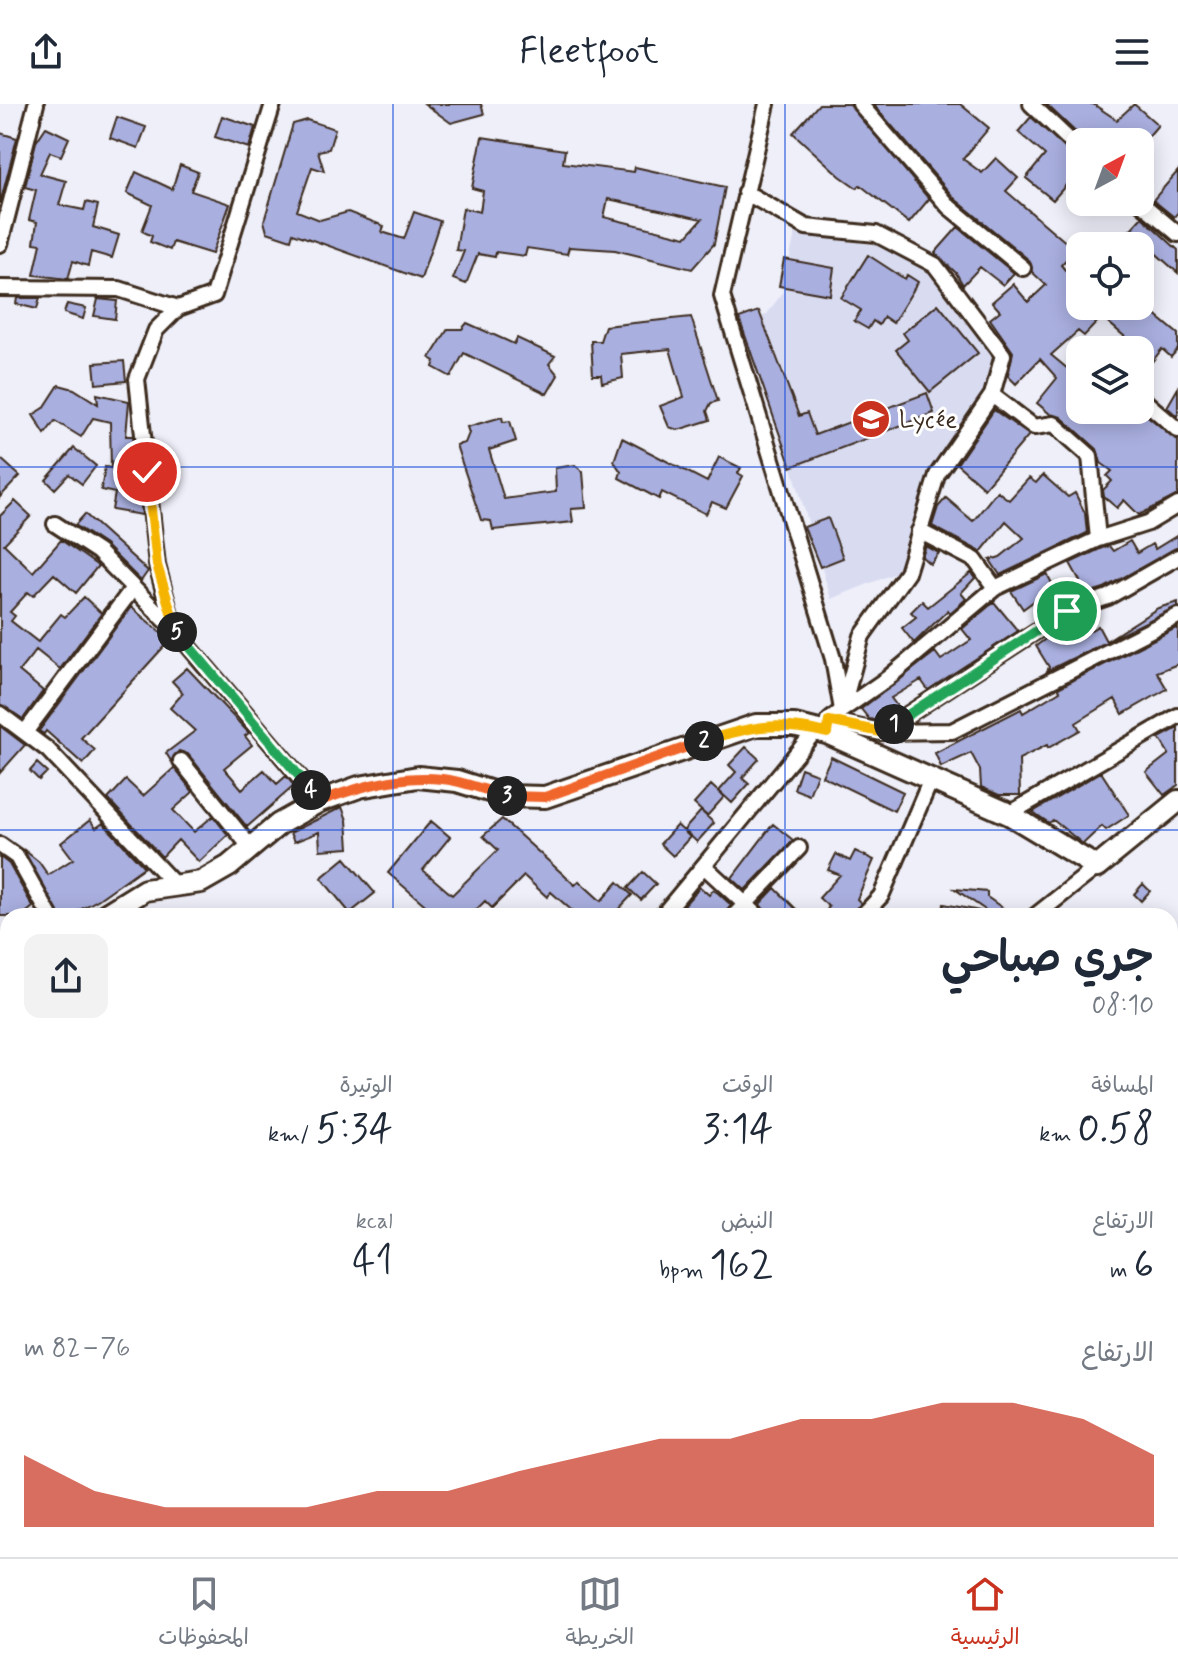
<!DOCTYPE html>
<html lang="ar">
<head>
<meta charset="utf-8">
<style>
	body { margin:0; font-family:Mynerve,"Playpen Sans Arabic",sans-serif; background:#f2f2f3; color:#1f2937; direction:rtl; height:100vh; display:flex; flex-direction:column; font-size:30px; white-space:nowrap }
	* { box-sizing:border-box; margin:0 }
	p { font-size:26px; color:#747a83 }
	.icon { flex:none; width:44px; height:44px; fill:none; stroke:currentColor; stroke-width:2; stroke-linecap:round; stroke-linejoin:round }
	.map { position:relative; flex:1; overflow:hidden; direction:ltr }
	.drawer { position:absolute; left:0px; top:804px; width:1178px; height:650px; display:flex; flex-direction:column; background:#fff; border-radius:24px 24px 0 0; box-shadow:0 4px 20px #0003; direction:rtl }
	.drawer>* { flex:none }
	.needle { width:52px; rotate:41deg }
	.buttons { position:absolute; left:1066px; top:24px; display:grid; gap:16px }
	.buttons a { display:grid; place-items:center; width:88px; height:88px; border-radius:16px; background:#fff; box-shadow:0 4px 20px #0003; font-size:40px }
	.pin { position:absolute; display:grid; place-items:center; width:68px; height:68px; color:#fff; margin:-34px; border:4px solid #fff; border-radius:50%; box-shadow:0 2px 8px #0007 }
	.km { position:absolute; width:40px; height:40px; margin:-20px; border-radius:50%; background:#222; color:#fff; font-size:22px; line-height:40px; text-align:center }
	.round { display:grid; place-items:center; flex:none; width:84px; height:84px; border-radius:16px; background:#f2f2f3 }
	.overview { display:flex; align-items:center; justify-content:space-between; height:136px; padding:0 24px }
	h1 { font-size:44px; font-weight:600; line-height:60px }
	.stats { display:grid; grid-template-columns:repeat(3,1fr); gap:12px; height:136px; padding:8px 24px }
	.stats div { display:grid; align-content:center }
	.stats b { font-size:40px; font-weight:600 }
	.stats small { font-size:22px; font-weight:400 }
	.stats p { font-size:22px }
	.chart { height:224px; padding:16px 24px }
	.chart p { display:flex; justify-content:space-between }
	.chart svg { width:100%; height:144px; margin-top:8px; fill:#c8321e; opacity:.7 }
	header { display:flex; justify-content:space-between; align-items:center; height:104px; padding:0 24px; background:#fff; font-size:36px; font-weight:600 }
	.tabs { display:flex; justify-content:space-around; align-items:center; height:112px; border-top:2px solid #e0e1e3; background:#fff; font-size:22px; color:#747a83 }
	.tabs a { display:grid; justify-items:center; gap:4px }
	.tabs .active { color:#c8321e }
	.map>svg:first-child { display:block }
	.built { fill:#d9dcf1 }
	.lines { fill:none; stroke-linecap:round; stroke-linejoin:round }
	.stream { stroke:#6f8e9d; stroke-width:4 }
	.building { fill:#a9afdf; stroke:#3b2a1e; stroke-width:2; fill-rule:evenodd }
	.street-casing { stroke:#3b2a1e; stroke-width:20 }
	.secondary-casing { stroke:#3b2a1e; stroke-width:26 }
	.street { stroke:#fff; stroke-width:14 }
	.secondary { stroke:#fff; stroke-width:20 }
	.split-1-casing { stroke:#fff; stroke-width:16 }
	.split-2-casing { stroke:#fff; stroke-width:16 }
	.split-3-casing { stroke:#fff; stroke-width:16 }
	.split-4-casing { stroke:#fff; stroke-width:16 }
	.split-5-casing { stroke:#fff; stroke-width:16 }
	.split-6-casing { stroke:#fff; stroke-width:16 }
	.split-1 { stroke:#22a559; stroke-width:10 }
	.split-2 { stroke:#f5b400; stroke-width:10 }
	.split-3 { stroke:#f0652b; stroke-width:10 }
	.split-4 { stroke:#f0652b; stroke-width:10 }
	.split-5 { stroke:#22a559; stroke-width:10 }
	.split-6 { stroke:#f5b400; stroke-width:10 }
	.grid { fill:none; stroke:#1d4ed8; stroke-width:2; stroke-opacity:0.55 }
	.labels { text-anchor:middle; stroke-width:6; stroke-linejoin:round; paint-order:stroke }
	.poi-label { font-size:24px; fill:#3b2a1e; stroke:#fff; text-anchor:start }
</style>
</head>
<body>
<header><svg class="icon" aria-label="menu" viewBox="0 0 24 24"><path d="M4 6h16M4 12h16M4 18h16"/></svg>Fleetfoot<svg class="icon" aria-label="share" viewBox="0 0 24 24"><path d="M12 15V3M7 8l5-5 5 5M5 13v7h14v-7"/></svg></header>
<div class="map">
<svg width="1178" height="1453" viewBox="0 0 1178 1453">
	<rect width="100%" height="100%" fill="#eeeff9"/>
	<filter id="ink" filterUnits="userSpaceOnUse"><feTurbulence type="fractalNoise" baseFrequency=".0125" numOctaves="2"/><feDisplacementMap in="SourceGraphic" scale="16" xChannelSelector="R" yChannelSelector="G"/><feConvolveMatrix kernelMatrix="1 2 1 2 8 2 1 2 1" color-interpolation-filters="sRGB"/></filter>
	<g filter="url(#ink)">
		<!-- built -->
		<path class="built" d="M795 129 881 142 932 163 997 249 995 270 935 361 898 468 831 495 749 219 767 210 782 189Z"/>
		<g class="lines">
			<!-- stream -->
			<path class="stream" d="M1170 879 1178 876
				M516 1453 521 1446"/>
		</g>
		<!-- building -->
		<path class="building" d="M425 0H481L484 10 451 19Z
			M819 0H850L929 95 909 119 860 81 857 84 840 72 793 29Z
			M873 0H960L989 24 963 55 982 69 996 54 1018 74 1006 87 1075 146 1061 161 1080 184V202H1112L1109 205 1118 211 1126 202H1140V190L1156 205 1153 209 1178 230V245L1171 253 1162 245 1140 273V246L1102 213 1084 232 1078 227 1051 251 1080 275V306H1140L1178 336V391L1139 411 1124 396 1117 404 1104 393 1103 386 1112 377 1107 372 1112 367 1101 359 1097 345 1061 313 1050 310 1037 299 1057 274 1040 255 1016 280 1008 272 1013 248 990 215 1000 207 992 198 1013 180 1028 198 1046 181 1032 168 1029 156 955 95Z
			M1046 0H1093L1117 16 1134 0 1158 21 1141 41 1140 38H1120L1113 32 1108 38H1086Z
			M222 12 255 23 249 44 215 33Z
			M117 13 146 23 138 44 110 34Z
			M1031 13 1080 56V65L1053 96 1026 74 1045 51 1018 28Z
			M307 16 335 25 329 45 318 47 324 67 312 63 297 107 320 116 348 108 384 122 382 128 404 135 414 108 440 117 421 175 293 129 291 136 267 128 264 117 293 20Z
			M46 23 69 34 61 52 50 48 40 70 66 77 59 101 84 106 86 98 98 101 93 123 119 131 112 154 91 148 88 162 73 157 68 175 34 171 41 140 34 139 37 118 29 116 36 86 25 83 36 38Z
			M0 29 17 34 0 100Z
			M482 33 565 46 563 59 634 68 635 63 725 83 714 140 692 165 615 146 569 143 567 150 527 144 525 152 496 148 495 153 478 150 466 180 453 175 464 147 456 146 463 104 480 108 483 87 472 84ZM608 95 702 115 686 133 604 113Z
			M180 61 198 68 191 87 230 100 212 150 173 138 170 146 150 138 152 132 142 127 152 101 127 89 136 68 172 85Z
			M1178 67V108L1174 113 1153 96Z
			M1142 113 1178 146V169L1153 147 1140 161V142H1102L1114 129 1121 136Z
			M958 123 1014 169 1003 181 980 163 963 181 956 169 935 149Z
			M868 151 905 175 907 171 918 178 893 219 884 213 879 221 873 217 868 225 854 217 861 206 841 194Z
			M784 155 834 164 830 191 779 182Z
			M17 194H40L37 205 16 200Z
			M98 195 117 197 115 215 94 212Z
			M67 200 86 204 83 215 64 209Z
			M938 200 978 249 930 288 896 246 908 236 903 229Z
			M759 207 799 312 807 309 815 331 927 289 934 309 791 363 739 214Z
			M691 213 718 297 711 299 707 307 710 316 678 326 669 323 660 302 684 293 670 245 621 250 623 274 602 279 601 271H593L591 237H600L605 222Z
			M467 219 514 240 517 234 555 252 549 260 558 271 547 290 464 249 451 273 433 263 435 257 430 254 448 225H462Z
			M124 257 126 277 96 280 94 259Z
			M59 281 74 285 98 300 97 290 129 297 126 332H133L137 369 134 385 139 386 142 411 112 406 115 389 101 386 105 363 111 364 110 318 93 314 81 333 55 317 45 330 33 311 44 304Z
			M1178 284V313L1167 303Z
			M994 306 1029 331 984 384 957 360Z
			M502 313 503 318 510 317 516 337 489 346 504 395 556 388 555 364 575 361 583 368 586 404 571 405 573 418 493 426 491 417 481 416 456 341 465 339 469 329 467 323Z
			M622 334 707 378 719 353 741 364 738 369 743 372 726 404 712 398 706 410 662 388 659 395 619 374 621 368 614 357Z
			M74 344 96 362 82 380 69 370 55 385 46 376Z
			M0 354 20 372 0 393Z
			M1043 371 1068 393 1075 389 1085 409 1087 429 1000 471 990 456 1000 453 1024 434 1006 417 981 448 932 422 938 403 946 394 973 417 997 387 1009 396 1029 374 1036 379Z
			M15 397 31 412 4 440 33 468 61 436 98 462 76 489 54 470 33 492 28 488 10 508 15 512 11 517 38 538 61 510 65 513 84 493 101 509 110 498 60 565 36 546 19 567 43 587 23 615 0 600V412Z
			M85 410 148 467 141 477 105 441 75 421Z
			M828 414 843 454 820 463 804 423Z
			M1178 431V443L1104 484 1082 491 1076 480 1080 477 1070 459 1102 444 1109 442 1113 447 1130 437 1137 449 1152 440 1155 445Z
			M926 442 939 449 930 460 922 453Z
			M972 468 975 474 961 489 966 495 950 509 948 506 914 539 902 524 916 513 911 508 922 497 928 503Z
			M1047 470 1062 498 1046 509 1037 495 1023 505 1011 487Z
			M994 498 1018 527 928 586 921 576 891 594 899 605 879 617 869 615 861 605 935 548 941 556 971 536 962 525Z
			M1178 498V502L1047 567 1049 563 1036 542 1071 516 1081 532 1098 522 1106 537 1158 504Z
			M131 503 170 536 81 634 95 646 83 660 46 627 44 630 39 627Z
			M1178 523V560L1157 568 1167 585 1123 610 1115 595 1076 619 1080 626 1048 644 1047 641 1019 655 1020 691H999L981 683 980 666 971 649 941 663 935 649 1021 605 1023 609 1060 587 1058 584Z
			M187 564 249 629 245 632 252 641 224 664 242 685 264 666 277 680 286 672 294 682 247 723 188 650 179 647 171 657 166 649 195 627 170 604 183 589 172 577Z
			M0 622 25 641 0 669Z
			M1178 624V681L1164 691 1146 668 1169 650 1159 634Z
			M746 643 759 655 742 674 749 680 732 699 719 687 736 668 729 661Z
			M831 653 903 688 894 707 822 672Z
			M37 659 47 668 39 676 30 667Z
			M174 664 193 688 173 706 194 728 213 712 228 731 199 758 178 736 162 753 108 695 126 676 143 692Z
			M801 664 817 670 809 691 794 685Z
			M1101 668 1129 711 1106 726 1102 722 1083 740 1053 716 1049 719 1033 708Z
			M711 681 724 693 707 712 694 700Z
			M342 703 347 716 349 744 320 746 319 728 294 738 290 729Z
			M701 707 714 719 697 738 684 726Z
			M502 715 575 781 579 777 601 797 618 778 632 791 612 812H578L551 788 547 793 524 772 492 804 485 797 470 812H438L388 769 431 717 450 733 423 766 452 791 498 746 483 732Z
			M90 716 96 724 103 719 144 763 99 795 69 812H60L23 745 39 758 48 771 73 755 61 739Z
			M773 720 793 736 745 786 732 774Z
			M677 721 690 733 673 752 660 740Z
			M855 747 874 756 857 795 861 799 852 812H822L829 803 819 794 840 771 828 766 836 750 850 757Z
			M0 753 9 760 33 803 22 812H0Z
			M345 754 375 789 350 809 321 774Z
			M643 768 656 780 641 796 628 784Z
			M1143 780 1150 787 1141 797 1134 790Z
			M700 783 709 791 713 786 718 789 731 801 724 812H697L684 801Z
			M775 784 795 804 804 812H768L760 800Z
			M955 785 987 788V793L1014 812H994Z
			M944 800 980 807 979 812H942Z"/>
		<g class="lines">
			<!-- street casing -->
			<g class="street-casing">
				<path id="street" d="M273 0 214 191 178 204 156 226 137 275 157 461 174 525 320 697
					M767 0 722 192 833 555 842 606 829 617 827 629
					M860 0 948 102 1023 164
					M1031 0 1080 46
					M745 88 806 123 876 130 935 161 1003 251 992 291 937 371 907 469 862 532 842 606
					M1140 98 1178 130
					M0 140 36 0
					M0 184 119 185 178 204
					M992 291 1034 323 1054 320 1090 352 1098 435
					M1140 293 1178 326
					M55 420 98 448 174 525
					M919 427 975 456 995 484
					M842 606 888 574 995 484 1098 435 1148 419 1178 401
					M0 610 48 646 175 781
					M829 617 881 628 952 627 1178 512
					M26 627 133 484
					M881 628 1067 507 1108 493 1178 453
					M181 657 251 744
					M1009 710 1178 612
					M0 741 17 753 50 812
					M704 762 758 812
					M662 812 816 626
					M734 812 799 744
					M862 812 881 792 932 673
					M1035 812 1097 763
					M0 1193 8 1190
					M9 1453 19 1446"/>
			</g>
			<!-- secondary casing -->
			<g class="secondary-casing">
				<path id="secondary" d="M103 812 145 786 201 778 229 762 279 720 320 697 359 683 418 673 457 677 505 692 545 693 756 621H794L827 629 1009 710 1097 763 1178 697
					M0 922 8 916"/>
			</g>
			<!-- street -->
			<use href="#street" class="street"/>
			<!-- secondary -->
			<use href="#secondary" class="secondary"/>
		</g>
	</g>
	<g class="lines" filter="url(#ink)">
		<!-- split-1 casing -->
		<g class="split-1-casing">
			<path id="split-1" d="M894 620 1067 507"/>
		</g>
		<!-- split-2 casing -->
		<g class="split-2-casing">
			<path id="split-2" d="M704 637C752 622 777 617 827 629L829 617 881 628 894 620"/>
		</g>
		<!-- split-3 casing -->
		<g class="split-3-casing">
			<path id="split-3" d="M507 692 545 693 704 637"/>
		</g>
		<!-- split-4 casing -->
		<g class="split-4-casing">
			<path id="split-4" d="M311 686 320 697C364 681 412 667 459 678 475 682 491 688 507 692"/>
		</g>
		<!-- split-5 casing -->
		<g class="split-5-casing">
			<path id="split-5" d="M177 528 311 686"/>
		</g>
		<!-- split-6 casing -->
		<g class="split-6-casing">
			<path id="split-6" d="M147 368 157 461 177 528"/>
		</g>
		<!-- split-1 -->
		<use href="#split-1" class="split-1"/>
		<!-- split-2 -->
		<use href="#split-2" class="split-2"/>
		<!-- split-3 -->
		<use href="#split-3" class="split-3"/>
		<!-- split-4 -->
		<use href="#split-4" class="split-4"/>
		<!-- split-5 -->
		<use href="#split-5" class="split-5"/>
		<!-- split-6 -->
		<use href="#split-6" class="split-6"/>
	</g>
	<!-- grid -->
	<path class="grid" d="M393 0V812M785 0V812M0 363H1178M0 726H1178M0 1090H8M1170 1090H1178M393 1446V1453M785 1446V1453"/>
	<!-- icons -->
	<defs>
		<g id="school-disc" transform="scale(2)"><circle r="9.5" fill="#c8321e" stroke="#fff"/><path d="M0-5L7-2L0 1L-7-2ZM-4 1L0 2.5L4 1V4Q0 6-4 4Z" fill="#fff"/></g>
	</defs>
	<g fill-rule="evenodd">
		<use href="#school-disc" x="871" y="315"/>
	</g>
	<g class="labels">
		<!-- poi labels -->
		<g class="poi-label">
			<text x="899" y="323">Lycée</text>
		</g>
	</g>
</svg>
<div class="buttons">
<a><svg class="needle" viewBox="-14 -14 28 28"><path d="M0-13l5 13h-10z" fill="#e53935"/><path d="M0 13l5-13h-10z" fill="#747a83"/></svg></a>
<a><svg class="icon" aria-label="locate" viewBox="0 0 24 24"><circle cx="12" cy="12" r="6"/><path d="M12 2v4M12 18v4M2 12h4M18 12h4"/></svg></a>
<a><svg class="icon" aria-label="layers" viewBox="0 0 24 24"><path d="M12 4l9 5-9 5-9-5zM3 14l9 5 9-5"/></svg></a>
</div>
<div class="pin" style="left:1067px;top:507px;background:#1e9e55"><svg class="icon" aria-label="arrive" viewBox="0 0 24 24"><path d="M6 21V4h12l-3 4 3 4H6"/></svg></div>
<div class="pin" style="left:147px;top:368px;background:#d93025"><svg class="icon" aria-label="check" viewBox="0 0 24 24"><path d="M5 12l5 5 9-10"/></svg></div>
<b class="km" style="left:894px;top:620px">1</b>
<b class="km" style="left:704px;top:637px">2</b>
<b class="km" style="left:507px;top:692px">3</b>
<b class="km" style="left:311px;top:686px">4</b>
<b class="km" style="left:177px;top:528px">5</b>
<section class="drawer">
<div class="overview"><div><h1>جري صباحي</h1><p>08:10</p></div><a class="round"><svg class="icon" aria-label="share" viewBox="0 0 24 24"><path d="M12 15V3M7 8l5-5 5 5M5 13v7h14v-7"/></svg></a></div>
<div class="stats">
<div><p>المسافة</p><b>0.58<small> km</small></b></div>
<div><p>الوقت</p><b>3:14</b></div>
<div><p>الوتيرة</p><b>5:34<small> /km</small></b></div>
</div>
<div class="stats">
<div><p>الارتفاع</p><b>6<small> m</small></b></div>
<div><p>النبض</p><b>162<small> bpm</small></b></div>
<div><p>kcal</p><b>41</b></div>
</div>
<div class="chart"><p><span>الارتفاع</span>76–82 m</p>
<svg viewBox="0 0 160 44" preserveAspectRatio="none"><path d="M0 44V22L10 33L20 38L30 38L40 38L50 33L60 33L70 27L80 22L90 17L100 17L110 11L120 11L130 6L140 6L150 11L160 22V44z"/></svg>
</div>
</section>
</div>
<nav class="tabs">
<a class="active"><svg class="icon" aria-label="home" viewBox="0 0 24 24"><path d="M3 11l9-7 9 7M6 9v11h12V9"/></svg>الرئيسية</a>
<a><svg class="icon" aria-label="map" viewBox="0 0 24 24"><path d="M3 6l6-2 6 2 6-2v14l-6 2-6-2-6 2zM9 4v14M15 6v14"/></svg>الخريطة</a>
<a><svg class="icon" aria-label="saved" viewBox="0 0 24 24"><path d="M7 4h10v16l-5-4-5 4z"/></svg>المحفوظات</a>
</nav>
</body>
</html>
